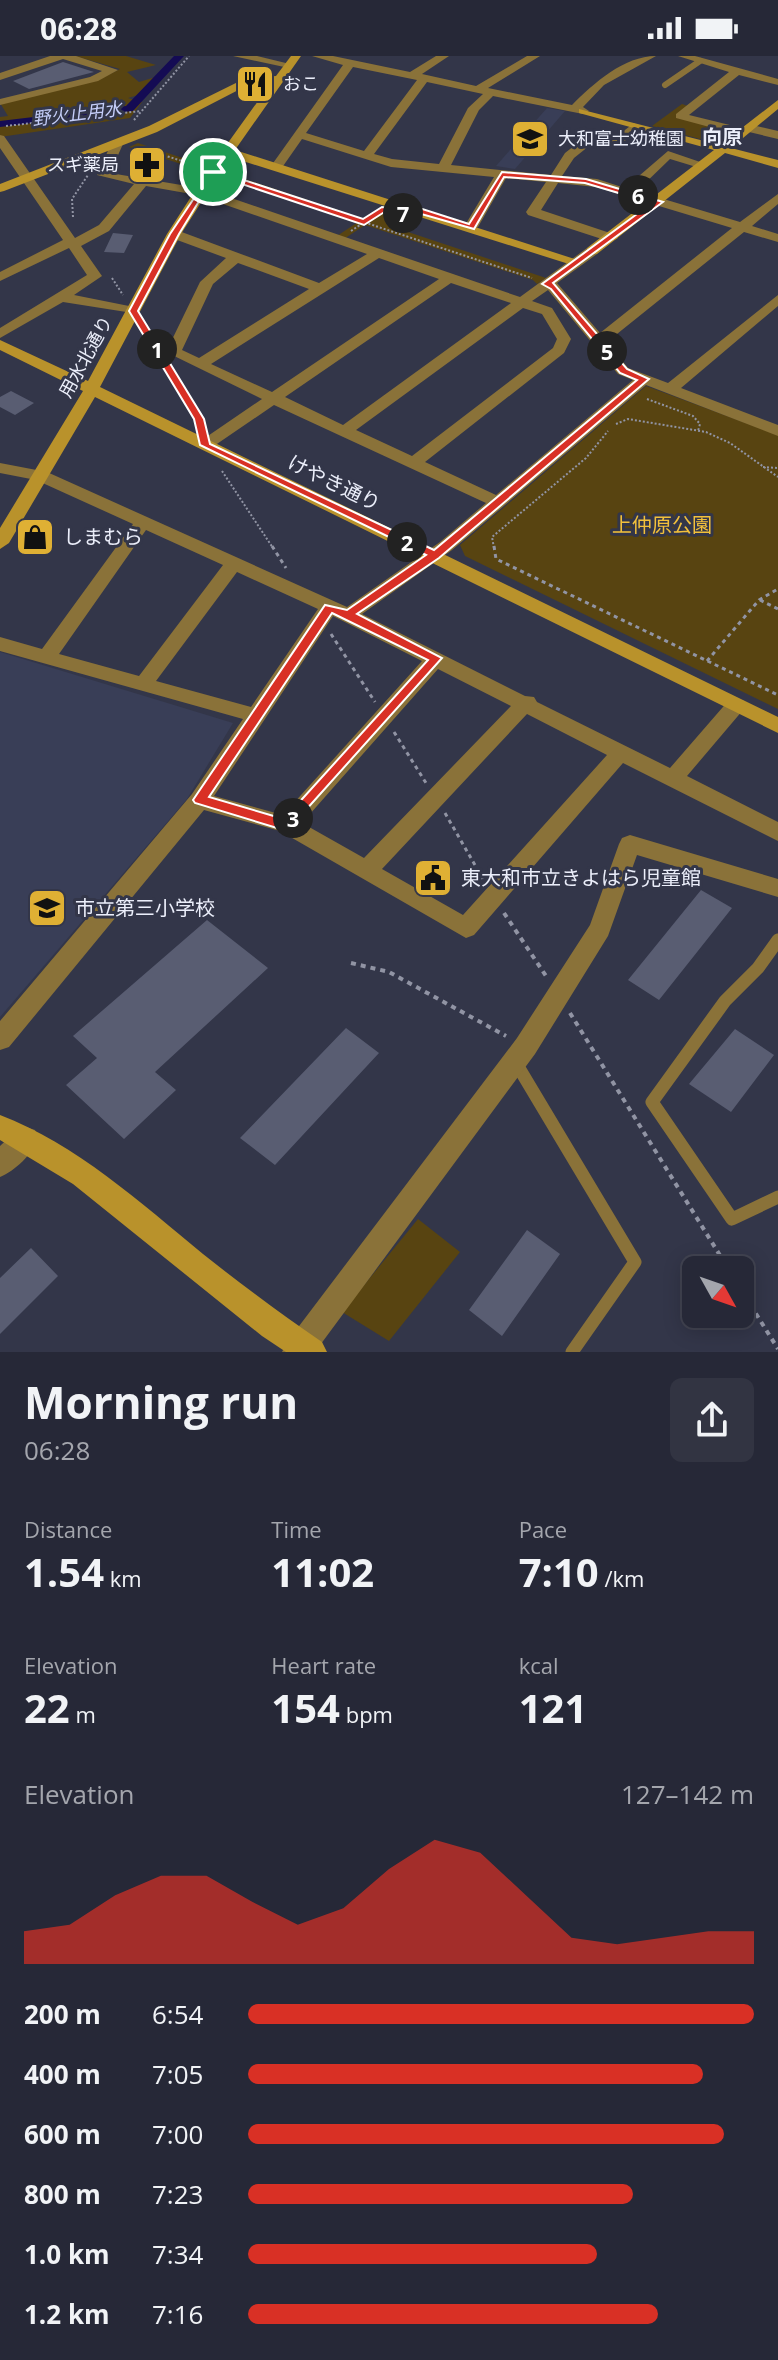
<!DOCTYPE html>
<html lang="en">
<head>
<meta charset="utf-8">
<style>
	body { margin:0; font-family:"Open Sans","Noto Sans JP",sans-serif; background:#323442; color:#f1f3f6; height:100vh; display:flex; flex-direction:column; font-size:30px; white-space:nowrap }
	* { box-sizing:border-box; margin:0 }
	p { font-size:26px; color:#a4a6ad }
	.icon { flex:none; width:44px; height:44px; fill:none; stroke:currentColor; stroke-width:2; stroke-linecap:round; stroke-linejoin:round }
	.map { position:relative; height:1296px; overflow:hidden }
	.drawer { display:flex; flex-direction:column; background:#262837; flex:1 }
	.drawer>* { flex:none }
	.needle { width:52px; rotate:130deg }
	.tools { position:absolute; left:682px; top:1200px; display:grid; gap:16px }
	.tools a { display:grid; place-items:center; width:72px; height:72px; border-radius:12px; background:#262837; box-shadow:0 4px 20px #0003,0 0 0 2px #424452; font-size:40px }
	.pin { position:absolute; display:grid; place-items:center; width:68px; height:68px; color:#fff; margin:-34px; border:4px solid #fff; border-radius:50%; box-shadow:0 2px 8px #0007 }
	.km { position:absolute; width:40px; height:40px; margin:-20px; border-radius:50%; background:#222; color:#fff; font-size:22px; line-height:40px; text-align:center }
	.round { display:grid; place-items:center; flex:none; width:84px; height:84px; border-radius:12px; background:#323442 }
	.headline { display:flex; align-items:center; justify-content:space-between; height:136px; padding:0 24px }
	h1 { font-size:44px; font-weight:700; line-height:60px }
	.metrics { display:grid; grid-template-columns:repeat(3,1fr); gap:12px; height:136px; padding:8px 24px }
	.metrics div { display:grid; align-content:center }
	.metrics b { font-size:40px; font-weight:700 }
	.metrics small { font-size:22px; font-weight:400 }
	.metrics p { font-size:22px }
	.chart { height:224px; padding:16px 24px }
	.chart p { display:flex; justify-content:space-between }
	.chart svg { width:100%; height:144px; margin-top:8px; fill:#d93025; opacity:.7 }
	ul { padding:0 24px; list-style:none; font-size:26px }
	li { display:grid; grid-template-columns:128px 96px 1fr; align-items:center; height:60px }
	li i { height:20px; border-radius:10px; background:#d93025 }
	.status { display:flex; justify-content:space-between; align-items:center; height:56px; padding:0 40px; background:#262837; direction:ltr }
	.status svg { height:22px; fill:currentColor }
	.map>svg:first-child { display:block }
	.built { fill:#393e57 }
	.green { fill:#584411 }
	.lines { fill:none; stroke-linecap:round; stroke-linejoin:round }
	.canal { fill:#140b54; fill-rule:evenodd }
	.building { fill:#595d72 }
	.path-far2 { stroke:#9194a4; stroke-width:2; stroke-dasharray:2 2; stroke-linecap:butt }
	.path-far1 { stroke:#9194a4; stroke-width:3; stroke-dasharray:4 4; stroke-linecap:butt }
	.path { stroke:#9194a4; stroke-width:4; stroke-dasharray:5 5; stroke-linecap:butt }
	.lane-far1 { stroke:#8a7239; stroke-width:6 }
	.lane { stroke:#8a7239; stroke-width:13 }
	.street { fill:#8a7239; fill-rule:evenodd }
	.secondary { fill:#b9922b; fill-rule:evenodd }
	.route { fill:#d93025; stroke:#fff; stroke-width:2; fill-rule:evenodd }
	.labels { text-anchor:middle; stroke-width:6; stroke-linejoin:round; paint-order:stroke }
	.far-poi-label { font-size:18px; fill:#ebeefa; stroke:#333649; text-anchor:start }
	.far-water-label { font-size:18px; font-style:italic; fill:#c5cef9; stroke:#333649 }
	.far-street-label { font-size:18px; fill:#ebeefa; stroke:#333649 }
	.far-quarter-label { font-size:20px; font-weight:bold; fill:#ebeefa; stroke:#333649 }
	.street-label { font-size:20px; fill:#ebeefa; stroke:#333649 }
	.park-label { font-size:20px; fill:#f2c03b; stroke:#333649 }
	.poi-label { font-size:20px; fill:#ebeefa; stroke:#333649; text-anchor:start }
</style>
</head>
<body>
<div class="status"><b>06:28</b><svg viewBox="0 0 49 12"><path d="M0 12V9h3v3zM5 12V6h3v6zM10 12V3h3v9zM15 12V0h3v12zM26 1h20v11H26zM47 4h2v5h-2z"/></svg></div>
<div class="map">
<svg width="778" height="1296" viewBox="0 0 778 1296">
	<rect width="100%" height="100%" fill="#333649"/>
	<!-- built -->
	<path class="built" d="M547 52 565 55 515 113 496 110Z
		M0 596 233 667 187 743 0 961Z"/>
	<!-- green -->
	<path class="green" d="M75 0H126L156 9 127 16 139 26 159 20 145 37 128 42 142 46 130 62 0 81V61L8 60 0 47 96 25 120 13Z
		M682 48 691 51 680 59 737 76 722 89 652 70Z
		M138 87 364 163 387 148 413 157 393 171 546 222 537 228 533 224 365 169 344 183 337 180 358 166 129 91Z
		M646 330 778 379V653L465 500 460 489Z
		M418 1163 460 1196 389 1285 342 1256Z"/>
	<g class="lines">
		<!-- canal -->
		<path class="canal" d="M174 0H184L133 55 0 71V65L126 50Z"/>
	</g>
	<!-- building -->
	<path class="building" d="M63 6 94 16 29 33 13 25Z
		M113 177 133 179 124 197 104 196Z
		M11 335 34 347 15 359 0 351V341Z
		M701 834 732 852 659 944 628 924Z
		M207 864 268 912 155 1016 176 1034 124 1083 66 1029 97 1002 73 980Z
		M346 972 379 997 275 1109 240 1082Z
		M735 973 774 999 731 1056 689 1028Z
		M527 1174 560 1198 502 1280 469 1254Z
		M31 1192 58 1220 0 1278V1222Z"/>
	<g class="lines">
		<!-- path-far2 -->
		<path class="path-far2" d="M134 64 189 0
			M6 70 141 55
			M141 92 198 110
			M228 121 532 222
			M73 161 72 143 88 119
			M351 175 378 157
			M112 222 123 239
			M142 269 157 293
			M165 306 200 369
			M647 343 693 360 700 368 698 375
			M616 368 628 363 706 376 730 387 778 421
			M763 411 778 412
			M222 415 273 492
			M494 492 492 481 586 402 608 375"/>
		<!-- path-far1 -->
		<path class="path-far1" d="M272 490 286 512
			M494 490 496 503 778 639
			M760 544 778 553
			M331 578 375 646
			M707 605 759 544 778 533
			M394 676 426 727
			M445 757 483 823"/>
		<!-- path -->
		<path class="path" d="M504 857 546 920
			M351 907 389 916 506 980
			M570 957 729 1214
			M740 1232 778 1293"/>
		<!-- lane-far1 -->
		<path class="lane-far1" d="M665 29 700 5"/>
		<!-- lane -->
		<path class="lane" d="M778 884 758 912 725 945 652 1046 732 1163 778 1141
			M516 1007 635 1206 572 1296"/>
		<!-- street -->
		<path class="street" d="M50 0H76L118 14 98 25 0 49V43L90 21 102 15 63 3 0 24V17Z
			M233 0H257L294 9 289 12Z
			M312 0H333L410 16 436 0H449L422 18 476 30 527 0H540L488 32 572 49C594 27 624 0 656 0L604 29 583 51 589 55 583 58 493 40 479 54 451 109 551 119 565 97 588 79 612 84 634 67 640 71 618 91 594 86 574 102 562 120 597 123 625 132 668 95 709 109 703 113 670 103 637 135 740 166 778 138V148L752 170 778 178V186L744 176 607 286 628 312 668 327 778 239V250L681 332 778 369V380L646 329 452 494 362 558 525 640 534 641 537 646 670 712 729 644H743L746 649 743 654 687 720 778 766V785L623 707 474 879 466 882 280 775 204 754 9 991 0 994V965L192 738 243 663 0 595V581L42 593 133 468 36 424 0 417V407L47 416 347 551 440 486 486 447 274 349 211 392H199V386L262 343 166 296 200 226 226 202 169 181V175H179L319 227 367 198 197 139 146 130 109 175 81 190 102 220 74 239 139 252V258L63 246 0 282V272L87 219 69 192 0 225V216L63 184 0 92V79L4 80 75 182 99 169 134 128 97 119 111 88 117 84 123 88 110 117 205 133 520 241 587 192H597V198L557 227 600 277 732 172 596 131 558 127 541 154 616 179 618 182 611 186 528 159 526 156 546 126 506 122 478 171 471 175 464 171 494 121 391 111 302 83 281 113H273L271 110 343 9ZM353 11 417 24 364 95 306 77ZM427 26 483 38 468 52 439 108 392 103 374 98ZM379 202 439 223 272 336 211 308ZM238 207 309 233 199 302 182 294 213 228ZM451 227 511 247 343 369 285 341ZM548 234 618 318 633 324 496 439 425 406 564 297 571 283 552 252 532 245ZM523 252 542 258 557 283 553 292 412 400 356 374ZM146 474 223 509 139 620 59 598ZM237 516 318 553 251 651 156 625ZM333 560 422 605 283 759 214 740ZM438 613 511 650 364 802 302 767ZM527 658 607 699 463 859 382 813Z
			M678 0H695L778 23V29L739 19 689 59 742 72 748 68 778 75V83L749 76 743 80 676 62V58L729 16Z
			M630 779 778 823V841L637 799 608 880 535 998 315 1296H282L287 1286 517 982 590 869 619 788 622 782Z
			M26 1071 35 1074 39 1083C32 1098 15 1115 0 1121V1090L17 1074Z"/>
		<!-- secondary -->
		<path class="secondary" d="M291 0H301L235 94 584 206 572 209 230 101 181 178 100 331 778 661V677L95 341 9 487 0 493V472L83 335 0 294V284L88 325 167 178 207 116 271 27 250 28 157 76 4 135 0 136V128L149 70 244 23 276 20Z
			M778 44V53L731 92 778 104V112L725 97 597 198H587V192L714 94 579 57V53L720 89Z
			M0 1059C76 1088 141 1147 203 1198 242 1229 281 1258 322 1286L327 1296H286L262 1280 73 1128 0 1084Z"/>
	</g>
	<!-- route -->
	<path class="route" d="M213 114 363 163 382 151 401 154 410 149 469 168 502 116 586 123 663 146 553 227 627 313 649 323 439 502 357 558 442 602 287 775 195 747 193 744 325 549 347 554 426 499 200 389 194 363 129 255 170 178ZM215 119 364 169 386 155 402 160 411 155 474 173 504 121 585 127 652 147 542 228 551 233 620 317 637 324 434 494 210 388 204 363 138 255 179 178ZM332 557 428 604 284 763 209 741Z"/>
	<!-- icons -->
	<defs>
		<g id="restaurant-square" transform="scale(2)"><rect x="-9" y="-9" width="18" height="18" rx="4" fill="#dfb034" stroke="#333649"/><path d="M-5-6h1v4h1v-4h1v4h1v-4h1v5L-1.5 .5V6h-2V.5L-5-1ZM5-6V6H3V1.5H1.5Q1.5-4 5-6Z" fill="#111"/></g>
		<g id="school-square" transform="scale(2)"><rect x="-9" y="-9" width="18" height="18" rx="4" fill="#dfb034" stroke="#333649"/><path d="M0-5L7-2L0 1L-7-2ZM-4 1L0 2.5L4 1V4Q0 6-4 4Z" fill="#111"/></g>
		<g id="pharmacy-square" transform="scale(2)"><rect x="-9" y="-9" width="18" height="18" rx="4" fill="#dfb034" stroke="#333649"/><path d="M-2-6h4v4h4v4h-4v4h-4v-4h-4v-4h4Z" fill="#111"/></g>
		<g id="shop-square" transform="scale(2)"><rect x="-9" y="-9" width="18" height="18" rx="4" fill="#dfb034" stroke="#333649"/><path d="M-5-2.5h2.3a2.7 3.5 0 0 1 5.4 0H5L5.5 6h-11ZM-1.5-2.5h3a1.5 2.3 0 0 0-3 0Z" fill="#111"/></g>
		<g id="civic-square" transform="scale(2)"><rect x="-9" y="-9" width="18" height="18" rx="4" fill="#dfb034" stroke="#333649"/><path d="M-.6-6.5H3V-4.5H.6V-3L4-1V1h2V6H-6V1h2V-1L-.6-3ZM-1.2 2.5V6h2.4V2.5Z" fill="#111"/></g>
	</defs>
	<g fill-rule="evenodd">
		<use href="#restaurant-square" x="255" y="28"/>
		<use href="#school-square" x="530" y="83"/>
		<use href="#pharmacy-square" x="147" y="109"/>
		<use href="#shop-square" x="35" y="481"/>
		<use href="#civic-square" x="433" y="822"/>
		<use href="#school-square" x="47" y="852"/>
	</g>
	<g class="labels">
		<!-- far-poi labels -->
		<g class="far-poi-label">
			<text x="283" y="34">おこ</text>
			<text x="558" y="89">大和富士幼稚園</text>
			<text x="119" y="115" text-anchor="end">スギ薬局</text>
		</g>
		<!-- far-water labels -->
		<g class="far-water-label">
			<text transform="translate(77 58) rotate(-7)" y="6">野火止用水</text>
		</g>
		<!-- far-street labels -->
		<g class="far-street-label">
			<text transform="translate(86 301) rotate(-61)" y="6">用水北通り</text>
		</g>
		<!-- far-quarter labels -->
		<g class="far-quarter-label">
			<text x="722" y="88">向原</text>
		</g>
		<!-- street labels -->
		<g class="street-label">
			<text transform="translate(334 427) rotate(26)" y="7">けやき通り</text>
		</g>
		<!-- park labels -->
		<g class="park-label">
			<text x="662" y="476">上仲原公園</text>
		</g>
		<!-- poi labels -->
		<g class="poi-label">
			<text x="63" y="488">しまむら</text>
			<text x="461" y="829">東大和市立きよはら児童館</text>
			<text x="75" y="859">市立第三小学校</text>
		</g>
	</g>
</svg>
<div class="tools">
<a><svg class="needle" viewBox="-14 -14 28 28"><path d="M0-13l5 13h-10z" fill="#e53935"/><path d="M0 13l5-13h-10z" fill="#a4a6ad"/></svg></a>
</div>
<div class="pin" style="left:213px;top:116px;background:#1e9e55"><svg class="icon" aria-label="arrive" viewBox="0 0 24 24"><path d="M6 21V4h12l-3 4 3 4H6"/></svg></div>
<b class="km" style="left:157px;top:293px">1</b>
<b class="km" style="left:407px;top:486px">2</b>
<b class="km" style="left:293px;top:762px">3</b>
<b class="km" style="left:607px;top:295px">5</b>
<b class="km" style="left:638px;top:139px">6</b>
<b class="km" style="left:403px;top:157px">7</b>
</div>
<section class="drawer">
<div class="headline"><div><h1>Morning run</h1><p>06:28</p></div><a class="round"><svg class="icon" aria-label="share" viewBox="0 0 24 24"><path d="M12 15V3M7 8l5-5 5 5M5 13v7h14v-7"/></svg></a></div>
<div class="metrics">
<div><p>Distance</p><b>1.54<small> km</small></b></div>
<div><p>Time</p><b>11:02</b></div>
<div><p>Pace</p><b>7:10<small> /km</small></b></div>
</div>
<div class="metrics">
<div><p>Elevation</p><b>22<small> m</small></b></div>
<div><p>Heart rate</p><b>154<small> bpm</small></b></div>
<div><p>kcal</p><b>121</b></div>
</div>
<div class="chart"><p><span>Elevation</span>127–142 m</p>
<svg viewBox="0 0 160 44" preserveAspectRatio="none"><path d="M0 44V34L10 32L20 23L30 17L40 17L50 25L60 32L70 27L80 15L90 6L100 10L110 23L120 36L130 38L140 36L150 34L160 34V44z"/></svg>
</div>
<ul>
<li><b>200 m</b>6:54<i style="width:100%"></i></li>
<li><b>400 m</b>7:05<i style="width:90%"></i></li>
<li><b>600 m</b>7:00<i style="width:94%"></i></li>
<li><b>800 m</b>7:23<i style="width:76%"></i></li>
<li><b>1.0 km</b>7:34<i style="width:69%"></i></li>
<li><b>1.2 km</b>7:16<i style="width:81%"></i></li>
</ul>
</section>
</body>
</html>
